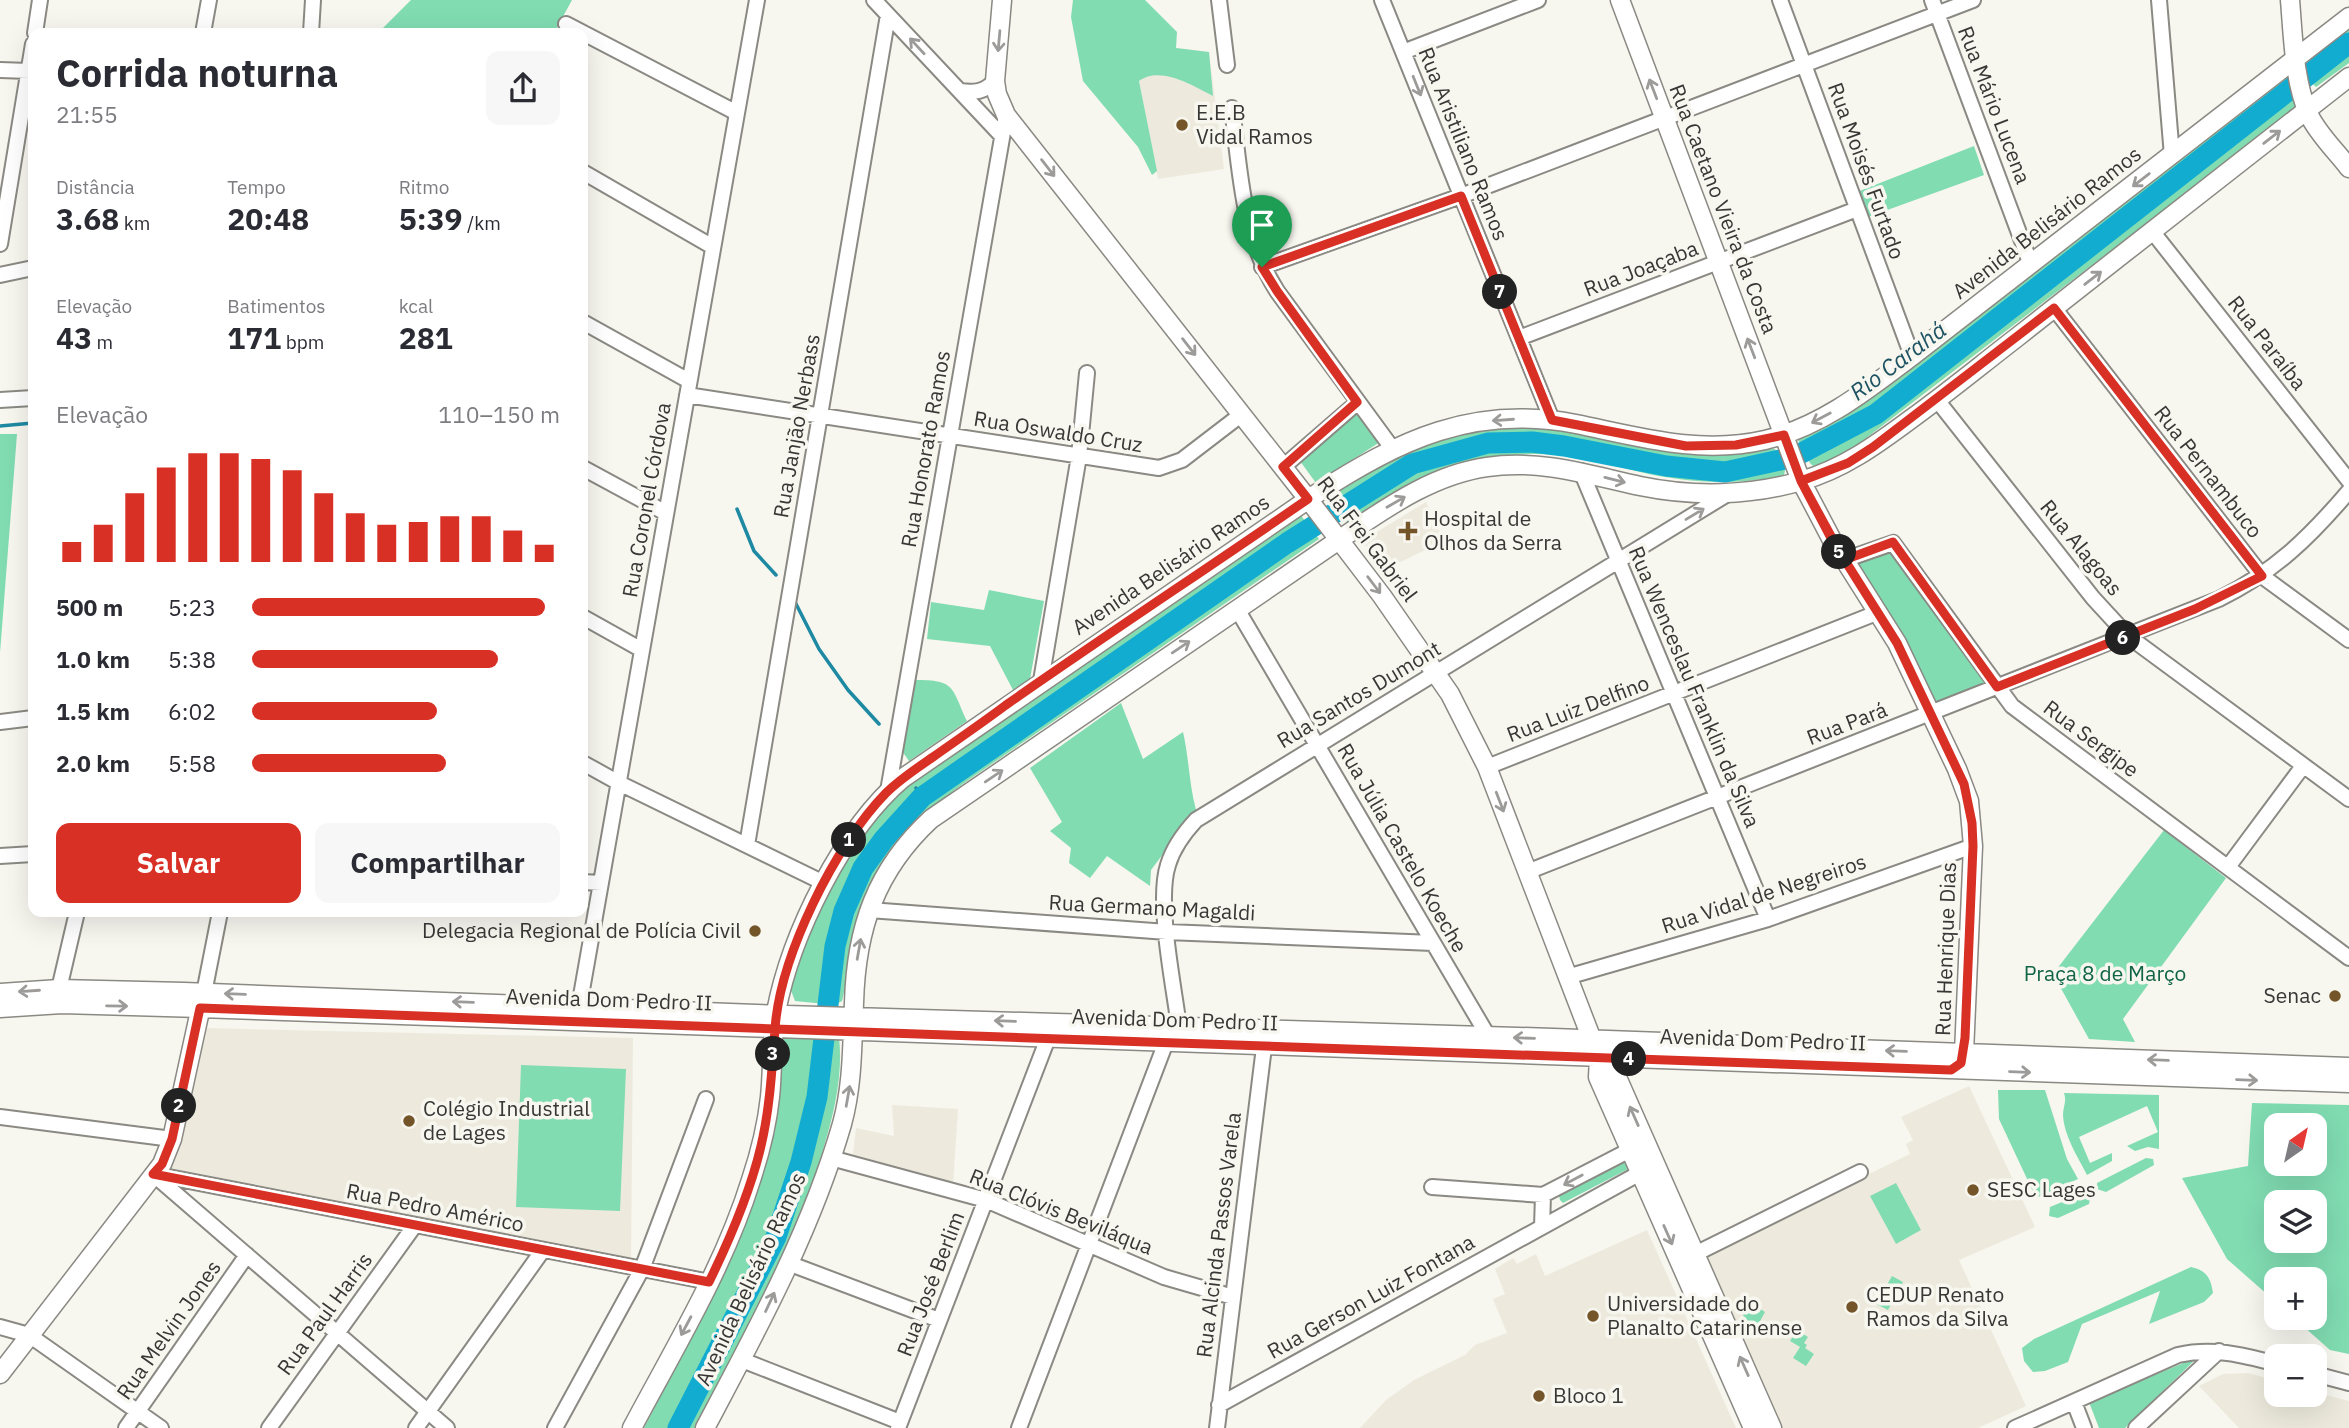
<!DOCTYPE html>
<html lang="pt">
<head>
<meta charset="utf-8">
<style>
	body { margin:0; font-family:"IBM Plex Sans",sans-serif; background:#f7f7f7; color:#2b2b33; height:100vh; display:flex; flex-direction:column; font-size:26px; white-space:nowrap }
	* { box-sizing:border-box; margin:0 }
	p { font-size:23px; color:#7c7c81 }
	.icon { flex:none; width:38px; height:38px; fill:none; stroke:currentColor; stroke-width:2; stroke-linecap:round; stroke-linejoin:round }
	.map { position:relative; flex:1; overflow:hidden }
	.sheet { position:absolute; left:28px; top:28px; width:560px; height:889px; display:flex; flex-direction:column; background:#fff; border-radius:14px; box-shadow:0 7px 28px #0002 }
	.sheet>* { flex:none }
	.needle { width:46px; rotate:34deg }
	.tools { position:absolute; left:2264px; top:1113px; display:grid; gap:14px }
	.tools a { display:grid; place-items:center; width:63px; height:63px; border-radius:14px; background:#fff; box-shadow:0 7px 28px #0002; font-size:35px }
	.pin { position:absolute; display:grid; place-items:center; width:60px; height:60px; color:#fff; margin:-72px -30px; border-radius:50% 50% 50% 0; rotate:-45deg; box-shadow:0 0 7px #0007 }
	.pin .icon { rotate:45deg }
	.km { position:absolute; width:35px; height:35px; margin:-18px; border-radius:50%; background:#222; color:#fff; font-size:19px; line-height:35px; text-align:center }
	.round { display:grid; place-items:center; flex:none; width:74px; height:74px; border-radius:14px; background:#f7f7f7 }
	.headline { display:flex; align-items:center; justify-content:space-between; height:119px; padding:0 28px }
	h1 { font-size:38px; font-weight:800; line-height:52px }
	.figures { display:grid; grid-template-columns:repeat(3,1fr); gap:10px; height:119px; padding:7px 28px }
	.figures div { display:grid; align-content:center }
	.figures b { font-size:30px; font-weight:800 }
	.figures small { font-size:19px; font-weight:400 }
	.figures p { font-size:19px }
	.chart { height:196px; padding:14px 28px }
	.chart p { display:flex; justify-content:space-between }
	.chart svg { width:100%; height:126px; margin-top:7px; stroke:#d93025; stroke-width:6 }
	.button { display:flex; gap:14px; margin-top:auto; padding:14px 28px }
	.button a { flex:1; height:80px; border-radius:14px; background:#d93025; color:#fff; font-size:28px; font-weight:800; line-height:80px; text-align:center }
	.button a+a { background:#f7f7f7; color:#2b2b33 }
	ul { padding:0 28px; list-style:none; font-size:23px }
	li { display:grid; grid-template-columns:112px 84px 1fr; align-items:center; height:52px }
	li i { height:18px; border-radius:9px; background:#d93025 }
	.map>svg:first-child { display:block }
	.built { fill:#edeadd }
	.green { fill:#81dcb2; fill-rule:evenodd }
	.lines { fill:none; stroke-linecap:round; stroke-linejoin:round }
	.stream { stroke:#1d89a2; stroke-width:3.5 }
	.river { stroke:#12acd1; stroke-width:21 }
	.minor-casing { stroke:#8a8983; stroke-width:18 }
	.major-casing { stroke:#8a8983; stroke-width:21 }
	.minor { stroke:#fff; stroke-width:14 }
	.major { stroke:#fff; stroke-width:18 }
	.oneway { stroke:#9c9b9a }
	.route-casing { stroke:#fff; stroke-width:14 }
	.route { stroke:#d93025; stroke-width:9 }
	.poi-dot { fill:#74552a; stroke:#f7f6ef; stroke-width:2.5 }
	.labels { text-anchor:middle; stroke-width:7; stroke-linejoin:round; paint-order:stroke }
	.street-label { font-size:21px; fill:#383735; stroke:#f7f6ef }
	.poi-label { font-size:21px; fill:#383735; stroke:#f7f6ef; text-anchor:start }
	.park-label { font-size:21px; fill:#106547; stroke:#f7f6ef }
	.water-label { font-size:23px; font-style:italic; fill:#1c5262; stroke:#f7f6ef }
</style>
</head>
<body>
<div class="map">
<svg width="2349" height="1428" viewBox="0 0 2349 1428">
	<rect width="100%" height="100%" fill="#f7f6ef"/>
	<!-- built -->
	<path class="built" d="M1176 48 1209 52 1224 169 1158 179 1139 81Z
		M1426 502 1444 541 1382 571 1362 541Z
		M204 1028 633 1038 631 1259 170 1170 181 1146Z
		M1969 1086 2035 1227 1959 1260 2026 1406 1978 1428H1778L1701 1256 1910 1154 1906 1144 1913 1140 1901 1117Z
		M892 1105 958 1109 953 1184 853 1154 856 1128 894 1136Z
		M1647 1230 1736 1428H1360L1386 1400 1414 1380 1465 1355 1475 1345 1507 1333 1493 1299 1505 1294 1495 1269 1513 1258 1517 1264 1536 1254 1545 1276Z
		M2248 1373 2277 1381V1395H2315V1392L2349 1401V1428H2239L2199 1386 2223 1374Z"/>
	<!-- green -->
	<path class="green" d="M411 0H572L554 33H378Z
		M1073 0H1145L1177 32 1176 48 1209 52 1213 96C1194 86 1160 65 1139 81L1157 171 1152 175 1138 147 1083 81 1071 17Z
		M2349 27V63L2316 87 2311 82 2308 63 2313 57Z
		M2286 77 2292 80 2297 97 2296 109 1861 442C1846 451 1831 461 1813 466L1810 463 1798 440 1800 435Z
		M1974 146 1984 175 1868 217 1857 192Z
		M1358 409 1380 442 1316 483 1300 461Z
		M1507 426 1565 429 1621 444 1670 452 1715 454 1768 448 1775 449 1785 471 1784 475C1736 486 1687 483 1640 472 1615 466 1588 457 1562 455 1474 448 1420 480 1347 523L1324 495 1385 457 1465 430Z
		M0 434H17L0 653Z
		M1299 513 1319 539 967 781C902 828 863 877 848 959 845 973 846 988 842 1001L835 1005 795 1001 789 985 813 921 855 839 899 788Z
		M1892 547 1994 686 1931 710 1848 562Z
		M989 590 1044 601 1030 679 1013 690 990 646 927 639 931 602 984 610Z
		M915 680C956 680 951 687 967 721L909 761 902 751Z
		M1121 703 1143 759 1183 732C1189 758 1189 784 1196 810L1151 870 1150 886 1107 856 1090 878 1069 863 1071 848 1050 831 1062 822 1030 768Z
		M2164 830 2226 878 2123 1019 2135 1042 2089 1039 2053 974Z
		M784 1037H839C843 1073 835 1109 825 1143 797 1243 746 1335 700 1428H644L700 1320 757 1193 768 1153 777 1105Z
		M521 1065 626 1069 620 1211 516 1207Z
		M1998 1090H2045L2067 1159 2078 1179 2036 1198 1999 1119Z
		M2064 1093 2159 1095V1149L2148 1147 2135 1151 2127 1146 2158 1132 2147 1106 2079 1137 2090 1163 2112 1153V1161L2087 1175C2078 1157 2064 1136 2063 1115 2063 1107 2067 1102 2064 1093Z
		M2252 1103 2349 1105V1354L2330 1350 2294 1318H2315V1279H2277V1303L2227 1259 2182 1178 2248 1166ZM2277 1125H2315V1164H2277ZM2277 1202H2315V1241H2277Z
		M2146 1158 2153 1159 2154 1165 2106 1192 2097 1189V1183Z
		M1627 1160 1632 1167 1563 1203 1560 1200 1559 1196Z
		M1896 1183 1921 1230 1896 1244 1870 1196Z
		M2084 1193 2090 1199 2089 1204 2058 1218 2049 1216 2050 1207Z
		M2191 1267C2206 1270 2211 1278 2213 1293L2204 1302 2149 1324 2160 1291 2082 1324 2068 1362 2045 1371 2033 1372 2024 1361 2022 1348 2034 1339Z
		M1892 1276 1903 1282 1888 1310 1876 1304Z
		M1756 1306 1765 1312 1752 1336 1741 1310Z
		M1797 1330 1808 1337 1804 1343 1807 1345 1805 1348 1814 1354 1806 1366 1793 1358 1800 1347 1790 1341Z
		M2198 1357 2125 1428H2099L2089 1402Z"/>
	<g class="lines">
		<!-- stream -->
		<path class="stream" d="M0 426 33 423
			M737 509 754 551 776 575
			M794 600 819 649 848 690 879 724
			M916 788 922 797"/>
		<!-- river -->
		<path class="river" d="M678 1428 776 1237 801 1162 817 1097 835 946 844 911 863 868 884 839 922 797 1287 543 1412 464 1488 443 1532 442 1564 446 1666 466 1725 472 1794 457 1876 414 2349 43"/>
		<!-- minor casing -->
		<g class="minor-casing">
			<path id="minor" d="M874 0 1001 135
				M1219 0 1227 65
				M1382 0 1552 420
				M1780 0 1912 356
				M1932 0 2031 265
				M2159 0 2172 156
				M566 24 737 113
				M35 33 40 0
				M203 33 209 0
				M311 33 313 0
				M1403 52 1538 0
				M0 70 29 71
				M960 91C975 93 984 92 995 81
				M1232 108C1240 171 1242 236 1277 291L1392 448
				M583 172 713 247
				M2152 231 2349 481
				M0 244 33 44
				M1262 267 1461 196 1973 0
				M0 275 33 268
				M2054 308 2262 576 2349 640
				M583 322 689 381
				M1519 338 1857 209
				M687 395 1159 468 1182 460 1242 414
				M0 400 33 398
				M1937 400 2093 598 2128 636 2349 799
				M1283 467 1358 402
				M583 468 666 513
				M1581 471 1768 919
				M1844 560 1893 543 2012 706 2349 958
				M1237 609 1488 1036
				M583 617 642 650
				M1041 681 1079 456 1087 373
				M0 722 33 718
				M583 763 619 783 824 883
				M1487 767 1879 612
				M888 791 1006 115
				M747 845 888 15
				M0 856 33 854
				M2228 867 2303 766
				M1527 872 2219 599C2274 572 2309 538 2349 491
				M583 882 601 883
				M869 910 1167 932 1433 943
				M1567 977 1768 919 1973 846
				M59 989 77 912
				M204 993 220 912
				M579 1007 757 0
				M1179 1027C1174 986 1156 902 1168 865 1173 848 1184 833 1196 820L1729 493
				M0 1117 172 1139
				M831 1158 986 1200 1164 1277 1233 1297
				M153 1174 710 1282
				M154 1175 447 1428
				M1432 1187 1543 1195
				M1542 1227 1543 1195 1630 1150
				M1695 1254 1860 1172
				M788 1263 939 1320
				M0 1327 29 1335 161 1428
				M742 1360 900 1422
				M2315 1374 2349 1383
				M2074 1402 2084 1428
				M1219 1405 1640 1173
				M126 1428 247 1255
				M269 1428 415 1225
				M416 1428 543 1250
				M555 1428 642 1269 706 1099
				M898 1428 1048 1038
				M1019 1428 1166 1042
				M1217 1428 1264 1047
				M2015 1428 2178 1355C2213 1347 2243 1355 2277 1364
				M2136 1428 2219 1351"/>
		</g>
		<!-- major casing -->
		<g class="major-casing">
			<path id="major" d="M1002 0 995 81 997 94 1006 115 1308 499 1382 596 1450 694 1487 767 1599 1058 1616 1075 1772 1428
				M1620 0 1801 481 1832 540 1897 643 1957 769 1969 801 1973 846 1964 1053 1960 1064
				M2290 0C2293 35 2294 83 2309 115 2318 134 2336 151 2349 168
				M0 993 59 989 184 992 756 1014 1553 1038 2349 1067
				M0 1008 62 1004 200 1008 2349 1083
				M1599 1058 1598 1077 1753 1428
				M0 1374 162 1164 172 1139 203 997
				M632 1428C675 1347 724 1267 751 1180 760 1153 767 1125 770 1097 773 1069 771 1040 776 1012 791 934 842 830 903 778L1316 494C1399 440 1474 404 1576 424 1640 437 1700 455 1765 440 1821 427 1867 390 1912 356L2349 17
				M705 1428C757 1330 811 1231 842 1124 853 1084 852 1044 854 1003 856 928 876 870 931 819L1352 531C1393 503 1437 474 1487 467 1540 459 1589 475 1640 486 1693 497 1750 496 1801 481 1843 469 1876 445 1911 419 1947 393 1981 365 2016 338 2127 251 2238 163 2349 77"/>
		</g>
		<!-- minor -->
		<use href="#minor" class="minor"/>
		<!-- major -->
		<use href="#major" class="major"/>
	</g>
	<!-- one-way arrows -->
	<defs><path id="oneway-shaft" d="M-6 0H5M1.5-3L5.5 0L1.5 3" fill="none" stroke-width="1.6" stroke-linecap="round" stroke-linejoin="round" transform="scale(1.75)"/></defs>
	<g class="oneway">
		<use href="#oneway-shaft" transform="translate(999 41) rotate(95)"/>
		<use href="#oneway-shaft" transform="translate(917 46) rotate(-133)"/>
		<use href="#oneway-shaft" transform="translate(1417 86) rotate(68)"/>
		<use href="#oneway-shaft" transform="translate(1653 89) rotate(-111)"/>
		<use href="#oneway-shaft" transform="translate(2272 137) rotate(-38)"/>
		<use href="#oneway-shaft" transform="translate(1048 168) rotate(52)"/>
		<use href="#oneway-shaft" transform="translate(2141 180) rotate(142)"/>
		<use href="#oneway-shaft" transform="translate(2093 278) rotate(-38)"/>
		<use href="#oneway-shaft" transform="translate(1189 347) rotate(52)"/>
		<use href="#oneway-shaft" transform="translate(1751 348) rotate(-111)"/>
		<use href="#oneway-shaft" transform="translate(1821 418) rotate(152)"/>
		<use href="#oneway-shaft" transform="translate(1503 420) rotate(176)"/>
		<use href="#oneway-shaft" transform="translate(1615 480) rotate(14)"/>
		<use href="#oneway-shaft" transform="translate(1396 502) rotate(-30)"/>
		<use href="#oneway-shaft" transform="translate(1695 514) rotate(-31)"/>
		<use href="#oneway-shaft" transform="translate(1374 585) rotate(53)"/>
		<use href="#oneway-shaft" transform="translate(1181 647) rotate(-34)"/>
		<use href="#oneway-shaft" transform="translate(994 776) rotate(-34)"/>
		<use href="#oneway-shaft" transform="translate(1500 802) rotate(69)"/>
		<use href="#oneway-shaft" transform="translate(859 949) rotate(-80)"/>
		<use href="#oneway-shaft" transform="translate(29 991) rotate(176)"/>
		<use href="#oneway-shaft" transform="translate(235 994) rotate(-178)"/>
		<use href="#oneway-shaft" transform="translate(463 1002) rotate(-178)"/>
		<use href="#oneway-shaft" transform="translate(117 1006) rotate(1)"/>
		<use href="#oneway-shaft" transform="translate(1005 1021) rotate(-178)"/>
		<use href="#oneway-shaft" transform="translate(1524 1038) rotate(-178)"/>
		<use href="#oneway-shaft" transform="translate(1896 1051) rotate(-178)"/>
		<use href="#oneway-shaft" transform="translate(2158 1060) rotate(-178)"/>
		<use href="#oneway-shaft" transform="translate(2020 1072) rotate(2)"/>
		<use href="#oneway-shaft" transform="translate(2247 1080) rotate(2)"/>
		<use href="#oneway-shaft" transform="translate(848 1096) rotate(-80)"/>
		<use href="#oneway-shaft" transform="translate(1634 1116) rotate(-114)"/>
		<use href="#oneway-shaft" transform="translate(1573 1180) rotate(152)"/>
		<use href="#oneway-shaft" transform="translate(1668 1235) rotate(66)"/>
		<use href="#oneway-shaft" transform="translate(770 1302) rotate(-65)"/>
		<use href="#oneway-shaft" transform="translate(686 1326) rotate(118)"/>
		<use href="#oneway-shaft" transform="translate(1744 1366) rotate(-114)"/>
	</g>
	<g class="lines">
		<!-- route casing -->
		<g class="route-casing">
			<path id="route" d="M1262 267 1277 291 1357 402 1283 467 1308 499C1208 568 1106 635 1006 705 982 723 957 740 933 757 917 768 900 779 886 793 835 845 780 956 775 1029L200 1008 172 1139 162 1164 153 1174 709 1282C730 1239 750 1193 761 1146 770 1108 772 1068 775 1029L1951 1070 1961 1063 1965 1038 1973 846 1972 823 1964 784 1897 643 1832 540 1801 481 1848 463 1873 447 2054 308 2262 576 2195 609 1997 687 1893 542 1844 560 1801 481 1784 435 1736 445 1686 446 1552 420 1461 196 1262 267"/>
		</g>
		<!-- route -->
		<use href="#route" class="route"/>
	</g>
	<!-- markers -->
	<g class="poi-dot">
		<circle cx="1182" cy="125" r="7"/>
		<path d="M1404.5 520.5h7v7h7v7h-7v7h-7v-7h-7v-7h7z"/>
		<circle cx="755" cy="931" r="7"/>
		<circle cx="2335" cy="996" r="7"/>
		<circle cx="409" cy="1121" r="7"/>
		<circle cx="1973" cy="1190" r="7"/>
		<circle cx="1852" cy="1307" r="7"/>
		<circle cx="1593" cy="1316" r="7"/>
		<circle cx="1539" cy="1396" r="7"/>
	</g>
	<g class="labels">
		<!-- street labels -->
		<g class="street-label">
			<text transform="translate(1994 105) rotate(69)" y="7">Rua Mário Lucena</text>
			<text transform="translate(1463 144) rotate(68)" y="7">Rua Aristiliano Ramos</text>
			<text transform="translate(1866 171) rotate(70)" y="7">Rua Moisés Furtado</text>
			<text transform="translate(1723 209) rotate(69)" y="7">Rua Caetano Vieira da Costa</text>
			<text transform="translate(2047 223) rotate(-38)" y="7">Avenida Belisário Ramos</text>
			<text transform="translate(1641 269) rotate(-21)" y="7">Rua Joaçaba</text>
			<text transform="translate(2267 343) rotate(52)" y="7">Rua Paraíba</text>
			<text transform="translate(797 426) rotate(-80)" y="7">Rua Janjão Nerbass</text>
			<text transform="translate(1058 432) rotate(9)" y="7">Rua Oswaldo Cruz</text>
			<text transform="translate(926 449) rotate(-80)" y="7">Rua Honorato Ramos</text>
			<text transform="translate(2208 472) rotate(52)" y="7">Rua Pernambuco</text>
			<text transform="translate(647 500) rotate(-80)" y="7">Rua Coronel Córdova</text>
			<text transform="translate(1367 539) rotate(53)" y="7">Rua Frei Gabriel</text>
			<text transform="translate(2081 548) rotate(51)" y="7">Rua Alagoas</text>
			<text transform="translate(1171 565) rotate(-34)" y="7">Avenida Belisário Ramos</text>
			<text transform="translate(1694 687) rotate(67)" y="7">Rua Wenceslau Franklin da Silva</text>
			<text transform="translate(1359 695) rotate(-31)" y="7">Rua Santos Dumont</text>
			<text transform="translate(1578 709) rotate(-21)" y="7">Rua Luiz Delfino</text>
			<text transform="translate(1847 724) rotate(-21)" y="7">Rua Pará</text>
			<text transform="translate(2091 739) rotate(37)" y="7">Rua Sergipe</text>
			<text transform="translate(1402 848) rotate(60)" y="7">Rua Júlia Castelo Koeche</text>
			<text transform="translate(1764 894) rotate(-18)" y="7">Rua Vidal de Negreiros</text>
			<text transform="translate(1152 908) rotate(3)" y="7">Rua Germano Magaldi</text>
			<text transform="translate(1946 949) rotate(-88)" y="7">Rua Henrique Dias</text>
			<text transform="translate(609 1000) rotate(2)" y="7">Avenida Dom Pedro II</text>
			<text transform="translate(1175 1020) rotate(2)" y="7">Avenida Dom Pedro II</text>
			<text transform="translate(1763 1040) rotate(2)" y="7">Avenida Dom Pedro II</text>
			<text transform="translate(435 1208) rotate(11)" y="7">Rua Pedro Américo</text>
			<text transform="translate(1061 1212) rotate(22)" y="7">Rua Clóvis Beviláqua</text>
			<text transform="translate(1219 1235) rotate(-83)" y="7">Rua Alcinda Passos Varela</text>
			<text transform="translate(751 1279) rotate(-65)" y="7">Avenida Belisário Ramos</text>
			<text transform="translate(931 1284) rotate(-69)" y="7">Rua José Berlim</text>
			<text transform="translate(1371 1297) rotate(-29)" y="7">Rua Gerson Luiz Fontana</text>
			<text transform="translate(325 1314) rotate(-54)" y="7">Rua Paul Harris</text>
			<text transform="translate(169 1330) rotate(-55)" y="7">Rua Melvin Jones</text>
		</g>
		<!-- poi labels -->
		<g class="poi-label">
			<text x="1196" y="120">E.E.B<tspan x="1196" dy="24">Vidal Ramos</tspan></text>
			<text x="1424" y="526">Hospital de<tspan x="1424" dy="24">Olhos da Serra</tspan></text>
			<text x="741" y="938" text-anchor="end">Delegacia Regional de Polícia Civil</text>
			<text x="2321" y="1003" text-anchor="end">Senac</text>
			<text x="423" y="1116">Colégio Industrial<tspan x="423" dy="24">de Lages</tspan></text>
			<text x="1987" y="1197">SESC Lages</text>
			<text x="1866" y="1302">CEDUP Renato<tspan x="1866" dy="24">Ramos da Silva</tspan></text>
			<text x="1607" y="1311">Universidade do<tspan x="1607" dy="24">Planalto Catarinense</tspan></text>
			<text x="1553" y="1403">Bloco 1</text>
		</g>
		<!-- park labels -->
		<g class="park-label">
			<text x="2105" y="981">Praça 8 de Março</text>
		</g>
		<!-- water labels -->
		<g class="water-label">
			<text transform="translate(1898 361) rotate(-37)" y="8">Rio Carahá</text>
		</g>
	</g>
</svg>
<div class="tools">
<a><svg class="needle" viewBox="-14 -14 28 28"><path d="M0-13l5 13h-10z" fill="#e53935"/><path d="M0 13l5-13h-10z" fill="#7c7c81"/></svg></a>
<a><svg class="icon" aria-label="layers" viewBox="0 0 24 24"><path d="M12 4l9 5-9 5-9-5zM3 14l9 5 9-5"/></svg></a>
<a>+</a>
<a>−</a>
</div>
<div class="pin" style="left:1262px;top:267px;background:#1e9e55"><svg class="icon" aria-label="arrive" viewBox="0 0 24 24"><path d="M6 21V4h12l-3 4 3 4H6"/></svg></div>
<b class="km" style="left:849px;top:840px">1</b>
<b class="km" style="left:179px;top:1106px">2</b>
<b class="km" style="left:773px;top:1054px">3</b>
<b class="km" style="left:1629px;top:1059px">4</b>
<b class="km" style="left:1839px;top:552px">5</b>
<b class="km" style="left:2123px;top:638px">6</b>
<b class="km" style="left:1500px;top:292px">7</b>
<section class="sheet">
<div class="headline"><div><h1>Corrida noturna</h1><p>21:55</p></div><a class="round"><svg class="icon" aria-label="share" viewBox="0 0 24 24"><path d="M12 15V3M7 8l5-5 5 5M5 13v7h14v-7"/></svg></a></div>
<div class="figures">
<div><p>Distância</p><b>3.68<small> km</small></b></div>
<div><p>Tempo</p><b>20:48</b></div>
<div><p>Ritmo</p><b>5:39<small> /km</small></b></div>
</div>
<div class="figures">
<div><p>Elevação</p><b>43<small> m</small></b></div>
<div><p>Batimentos</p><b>171<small> bpm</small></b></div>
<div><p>kcal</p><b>281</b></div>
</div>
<div class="chart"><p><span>Elevação</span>110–150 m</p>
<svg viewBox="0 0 160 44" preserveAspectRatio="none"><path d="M5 44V37M15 44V31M25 44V20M35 44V11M45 44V6M55 44V6M65 44V8M75 44V12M85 44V20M95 44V27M105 44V31M115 44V30M125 44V28M135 44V28M145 44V33M155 44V38"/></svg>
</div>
<ul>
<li><b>500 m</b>5:23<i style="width:95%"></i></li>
<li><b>1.0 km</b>5:38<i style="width:80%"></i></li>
<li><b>1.5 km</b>6:02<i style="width:60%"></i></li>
<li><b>2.0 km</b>5:58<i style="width:63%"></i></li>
</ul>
<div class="button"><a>Salvar</a><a>Compartilhar</a></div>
</section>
</div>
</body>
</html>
